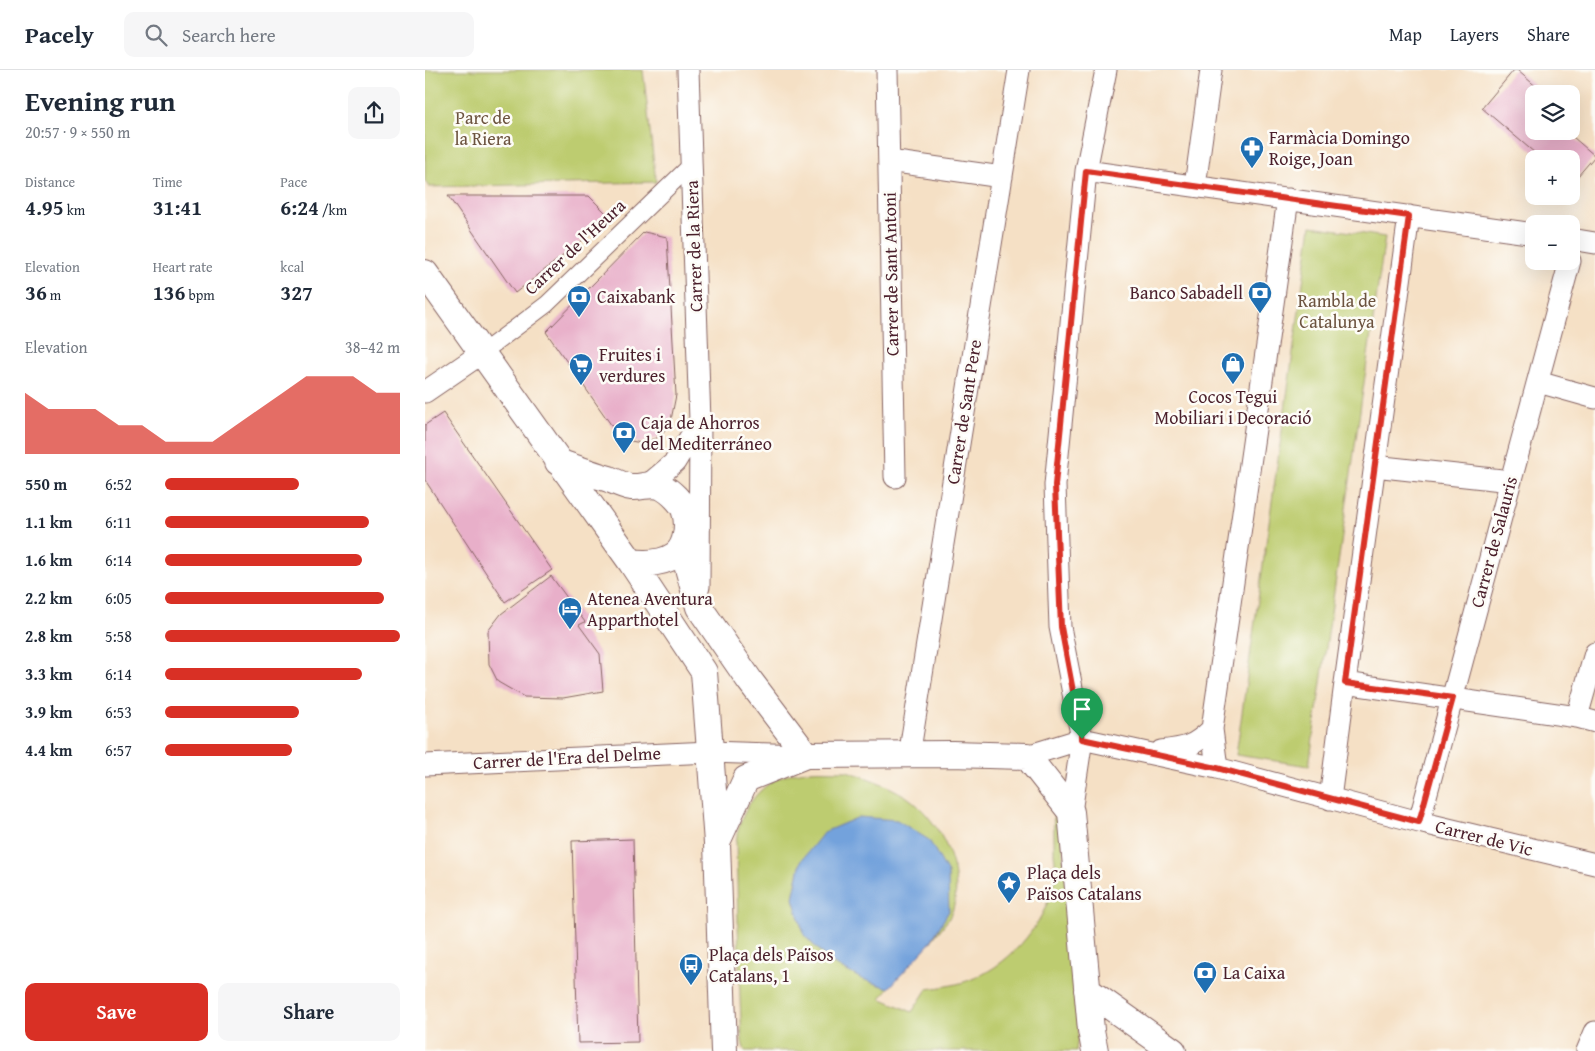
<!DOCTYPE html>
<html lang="en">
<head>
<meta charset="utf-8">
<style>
	body { margin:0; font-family:"Gentium Book Plus",serif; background:#f6f6f7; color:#1f2937; height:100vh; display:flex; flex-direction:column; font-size:19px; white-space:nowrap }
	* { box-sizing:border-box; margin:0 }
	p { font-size:16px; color:#747a83 }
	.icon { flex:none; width:28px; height:28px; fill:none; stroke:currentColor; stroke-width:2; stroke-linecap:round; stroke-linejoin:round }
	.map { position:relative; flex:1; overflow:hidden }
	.details { display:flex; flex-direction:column; background:#fff; width:425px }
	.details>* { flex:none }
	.controls { position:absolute; left:1100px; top:15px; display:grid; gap:10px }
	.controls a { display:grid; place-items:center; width:55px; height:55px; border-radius:10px; background:#fff; box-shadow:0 5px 20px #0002; font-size:25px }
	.pin { position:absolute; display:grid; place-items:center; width:42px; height:42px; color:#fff; margin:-51px -21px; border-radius:50% 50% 50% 0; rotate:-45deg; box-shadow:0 0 5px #0007 }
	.pin .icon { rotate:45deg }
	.round { display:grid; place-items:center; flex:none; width:52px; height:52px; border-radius:10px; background:#f6f6f7 }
	.summary { display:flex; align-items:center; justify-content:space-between; height:85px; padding:0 25px }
	h1 { font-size:28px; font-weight:800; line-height:38px }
	.stats { display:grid; grid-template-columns:repeat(3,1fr); gap:8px; height:85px; padding:5px 25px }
	.stats div { display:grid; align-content:center }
	.stats b { font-size:21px; font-weight:800 }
	.stats small { font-size:14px; font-weight:400 }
	.stats p { font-size:14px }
	.chart { height:140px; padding:10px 25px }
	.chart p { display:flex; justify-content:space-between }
	.chart svg { width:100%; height:90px; margin-top:5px; fill:#d93025; opacity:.7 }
	.action { display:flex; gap:10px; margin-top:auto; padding:10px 25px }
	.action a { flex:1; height:58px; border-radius:10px; background:#d93025; color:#fff; font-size:20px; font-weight:800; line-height:58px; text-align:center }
	.action a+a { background:#f6f6f7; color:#1f2937 }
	ul { padding:0 25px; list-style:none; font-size:16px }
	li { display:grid; grid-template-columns:80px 60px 1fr; align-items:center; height:38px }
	li i { height:12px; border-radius:6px; background:#d93025 }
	header { display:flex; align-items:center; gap:30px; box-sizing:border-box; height:70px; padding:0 25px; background:#fff; border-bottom:1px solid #e0e1e3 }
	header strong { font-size:24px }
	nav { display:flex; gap:28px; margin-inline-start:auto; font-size:18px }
	.search { width:350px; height:45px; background:#f6f6f7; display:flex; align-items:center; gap:12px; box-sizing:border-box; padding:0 18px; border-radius:10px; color:#747a83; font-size:19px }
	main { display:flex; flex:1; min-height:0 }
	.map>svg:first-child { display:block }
	.green { fill:#bdcc6f; stroke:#84764d }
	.water { fill:#73a2dc; stroke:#5e6084 }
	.building { fill:#e8afc9 }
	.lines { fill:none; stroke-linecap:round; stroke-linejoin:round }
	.pedestrian-casing { stroke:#866361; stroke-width:18 }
	.minor-casing { stroke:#866361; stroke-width:23 }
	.tertiary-casing { stroke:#866361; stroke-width:28 }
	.pedestrian { stroke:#fff; stroke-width:16 }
	.minor { stroke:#fff; stroke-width:21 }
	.tertiary { stroke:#fff; stroke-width:26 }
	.route-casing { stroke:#fff; stroke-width:10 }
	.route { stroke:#d93025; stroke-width:6 }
	.labels { text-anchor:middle; stroke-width:5; stroke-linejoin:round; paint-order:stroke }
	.park-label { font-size:18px; fill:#6c533f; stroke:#fdfcf7 }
	.poi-label { font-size:18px; fill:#4a1f2b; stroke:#fdfcf7; text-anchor:start }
	.street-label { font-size:18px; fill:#4a1f2b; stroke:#fdfcf7 }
</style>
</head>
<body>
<header>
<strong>Pacely</strong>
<div class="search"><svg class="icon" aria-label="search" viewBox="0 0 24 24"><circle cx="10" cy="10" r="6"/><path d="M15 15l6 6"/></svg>Search here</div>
<nav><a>Map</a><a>Layers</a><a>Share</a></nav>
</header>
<main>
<section class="details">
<div class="summary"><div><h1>Evening run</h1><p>20:57 · 9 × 550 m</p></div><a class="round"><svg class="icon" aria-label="share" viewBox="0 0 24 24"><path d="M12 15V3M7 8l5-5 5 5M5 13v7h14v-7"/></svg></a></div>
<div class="stats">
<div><p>Distance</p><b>4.95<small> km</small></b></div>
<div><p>Time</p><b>31:41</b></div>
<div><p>Pace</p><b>6:24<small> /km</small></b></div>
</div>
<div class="stats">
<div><p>Elevation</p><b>36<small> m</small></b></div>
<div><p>Heart rate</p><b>136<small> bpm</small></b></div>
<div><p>kcal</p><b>327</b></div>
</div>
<div class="chart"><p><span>Elevation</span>38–42 m</p>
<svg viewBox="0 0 160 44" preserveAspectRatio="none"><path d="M0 44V14L10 22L20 22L30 22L40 30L50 30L60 38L70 38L80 38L90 30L100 22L110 14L120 6L130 6L140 6L150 14L160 14V44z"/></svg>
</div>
<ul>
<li><b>550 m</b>6:52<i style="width:57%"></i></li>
<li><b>1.1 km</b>6:11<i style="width:87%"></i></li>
<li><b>1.6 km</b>6:14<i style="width:84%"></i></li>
<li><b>2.2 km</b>6:05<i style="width:93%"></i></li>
<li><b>2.8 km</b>5:58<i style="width:100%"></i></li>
<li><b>3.3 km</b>6:14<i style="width:84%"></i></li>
<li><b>3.9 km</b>6:53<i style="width:57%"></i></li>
<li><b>4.4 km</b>6:57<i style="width:54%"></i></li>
</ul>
<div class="action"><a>Save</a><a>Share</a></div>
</section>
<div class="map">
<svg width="1170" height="981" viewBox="0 0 1170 981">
	<rect width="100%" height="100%" fill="#fdfcf7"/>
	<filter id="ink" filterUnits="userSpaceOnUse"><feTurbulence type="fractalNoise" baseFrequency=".02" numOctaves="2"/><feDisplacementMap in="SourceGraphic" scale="10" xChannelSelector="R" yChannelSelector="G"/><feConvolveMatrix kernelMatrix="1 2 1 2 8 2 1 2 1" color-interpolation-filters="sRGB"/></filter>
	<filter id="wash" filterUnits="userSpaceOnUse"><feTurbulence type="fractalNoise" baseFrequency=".0096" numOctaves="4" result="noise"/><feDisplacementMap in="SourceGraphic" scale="20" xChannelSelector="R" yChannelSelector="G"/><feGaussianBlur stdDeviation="1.12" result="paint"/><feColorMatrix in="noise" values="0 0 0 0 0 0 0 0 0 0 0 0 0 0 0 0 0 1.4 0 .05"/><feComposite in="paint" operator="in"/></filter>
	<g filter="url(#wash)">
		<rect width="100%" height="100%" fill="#f5e0c5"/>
		<!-- green -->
		<path class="green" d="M0 0H218L231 112 4 117 0 111Z
			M886 156 960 167 884 696 811 685Z
			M422 701C443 708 463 715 482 727 515 750 541 801 527 842 524 851 511 864 505 873L524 841 376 791 368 828 379 865 405 892 437 909 464 918 455 928 487 942 502 919C517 917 533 915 547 909 587 894 624 849 630 806 631 799 630 791 629 784 629 767 629 751 628 734L635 746 651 920 653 966 651 981H320L317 972 315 928 311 772C315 741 333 713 365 704 382 699 404 701 422 701Z"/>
		<!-- water -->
		<path class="water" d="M434 747 472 750 504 770 523 803 524 841 505 873 464 918 437 909 405 892 379 865 368 828 376 791 399 762Z"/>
		<g id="blocks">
			<!-- building -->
			<path class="building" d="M1089 0H1092L1114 19 1104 30 1109 34V61H1141L1170 86 1146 114V89H1117L1057 38Z
				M23 126H164L184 146 158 170 90 223Z
				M219 162 242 167 251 325 245 355 232 368 216 373 196 369 121 262Z
				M18 343 127 500 80 532 0 410V355Z
				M126 506 160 552 154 555 175 584 178 621 138 628 99 627 73 612 64 594 63 561 76 544Z
				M208 769 213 972 153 973 147 771Z"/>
		</g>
	</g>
	<g filter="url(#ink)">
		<use href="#blocks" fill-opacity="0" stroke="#866361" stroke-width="1"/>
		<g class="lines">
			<!-- pedestrian casing -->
			<g class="pedestrian-casing">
				<path id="pedestrian" d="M57 283 122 234 266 95"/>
			</g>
			<!-- minor casing -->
			<g class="minor-casing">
				<path id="minor" d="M263 0 275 351 274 517
					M462 0 470 407
					M464 91 577 107
					M661 101 1109 164
					M770 116 786 0
					M1146 169 1170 173
					M1113 312 1170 328
					M0 322 57 283
					M949 396 1086 411
					M224 414 250 392 275 351
					M920 613 1152 647 1170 652
					M1152 647 1170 583
					M736 681C761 678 768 677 787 659
					M485 684 487 667 594 0
					M602 686 657 669 792 698 994 752 1170 794
					M0 695 285 682 378 685
					M792 698 787 659 863 129
					M905 729 920 613 984 146
					M646 742 657 669 635 557 630 415 661 101 681 0
					M994 752 1145 191
					M1162 981 1170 962"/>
			</g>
			<!-- tertiary casing -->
			<g class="tertiary-casing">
				<path id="tertiary" d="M0 203 206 492 279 602 292 773 299 981
					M133 392C150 398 167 404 184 409 191 412 199 416 206 417 217 418 226 412 237 417 245 421 258 433 260 442 264 455 262 476 250 485 237 494 221 494 206 492
					M257 477 274 537 325 611 381 685
					M292 772 321 709 381 685 527 684 602 686 646 742 666 960 670 981
					M662 920 748 981"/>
			</g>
			<!-- pedestrian -->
			<use href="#pedestrian" class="pedestrian"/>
			<!-- minor -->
			<use href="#minor" class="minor"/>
			<!-- tertiary -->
			<use href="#tertiary" class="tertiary"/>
		</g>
	</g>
	<g class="lines" filter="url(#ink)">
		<!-- route casing -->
		<g class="route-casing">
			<path id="route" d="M661 101 984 146 920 613 1028 628 994 752 792 698 657 669 636 557 630 415Z"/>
		</g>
		<!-- route -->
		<use href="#route" class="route"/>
	</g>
	<!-- icons -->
	<defs>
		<g id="pharmacy-pin" transform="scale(1.25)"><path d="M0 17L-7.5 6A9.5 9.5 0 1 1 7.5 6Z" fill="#1f6fb2" stroke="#fdfcf7"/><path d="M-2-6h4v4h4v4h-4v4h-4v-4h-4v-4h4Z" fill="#fff"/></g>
		<g id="bank-pin" transform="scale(1.25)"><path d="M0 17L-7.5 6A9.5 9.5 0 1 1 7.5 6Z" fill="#1f6fb2" stroke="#fdfcf7"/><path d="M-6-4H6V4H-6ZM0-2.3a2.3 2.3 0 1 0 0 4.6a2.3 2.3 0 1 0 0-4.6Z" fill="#fff"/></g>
		<g id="shop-pin" transform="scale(1.25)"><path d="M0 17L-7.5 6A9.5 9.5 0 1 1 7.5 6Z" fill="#1f6fb2" stroke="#fdfcf7"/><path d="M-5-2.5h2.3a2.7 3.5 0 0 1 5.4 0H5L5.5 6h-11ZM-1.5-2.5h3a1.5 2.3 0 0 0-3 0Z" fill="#fff"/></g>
		<g id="supermarket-pin" transform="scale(1.25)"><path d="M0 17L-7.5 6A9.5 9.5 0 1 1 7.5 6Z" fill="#1f6fb2" stroke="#fdfcf7"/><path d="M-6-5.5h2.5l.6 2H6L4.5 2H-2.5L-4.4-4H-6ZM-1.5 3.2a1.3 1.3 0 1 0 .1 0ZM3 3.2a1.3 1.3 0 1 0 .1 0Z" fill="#fff"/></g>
		<g id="hotel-pin" transform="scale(1.25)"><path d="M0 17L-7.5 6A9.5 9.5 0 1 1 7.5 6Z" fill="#1f6fb2" stroke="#fdfcf7"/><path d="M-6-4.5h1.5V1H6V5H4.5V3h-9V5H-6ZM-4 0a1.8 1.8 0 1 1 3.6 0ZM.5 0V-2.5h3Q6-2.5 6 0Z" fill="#fff"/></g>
		<g id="sight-pin" transform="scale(1.25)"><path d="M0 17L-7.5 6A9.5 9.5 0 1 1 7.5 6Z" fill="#1f6fb2" stroke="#fdfcf7"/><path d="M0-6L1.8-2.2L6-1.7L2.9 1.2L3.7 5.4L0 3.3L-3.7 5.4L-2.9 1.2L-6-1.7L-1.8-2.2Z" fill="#fff"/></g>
		<g id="bus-pin" transform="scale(1.25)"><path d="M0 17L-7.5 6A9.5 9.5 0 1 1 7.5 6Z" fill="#1f6fb2" stroke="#fdfcf7"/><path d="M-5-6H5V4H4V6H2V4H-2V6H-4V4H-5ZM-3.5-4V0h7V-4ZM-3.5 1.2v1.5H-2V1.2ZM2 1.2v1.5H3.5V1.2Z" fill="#fff"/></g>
	</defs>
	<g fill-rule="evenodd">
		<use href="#pharmacy-pin" x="827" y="78"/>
		<use href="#bank-pin" x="835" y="223"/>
		<use href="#bank-pin" x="154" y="227"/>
		<use href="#shop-pin" x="808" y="294"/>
		<use href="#supermarket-pin" x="156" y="295"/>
		<use href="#bank-pin" x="199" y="363"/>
		<use href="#hotel-pin" x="145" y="539"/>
		<use href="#sight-pin" x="584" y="813"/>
		<use href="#bus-pin" x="266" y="895"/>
		<use href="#bank-pin" x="780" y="903"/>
	</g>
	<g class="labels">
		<!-- park labels -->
		<g class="park-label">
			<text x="58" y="54">Parc de<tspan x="58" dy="21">la Riera</tspan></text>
			<text x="912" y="237">Rambla de<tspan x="912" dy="21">Catalunya</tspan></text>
		</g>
		<!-- poi labels -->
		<g class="poi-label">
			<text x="844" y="74">Farmàcia Domingo<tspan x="844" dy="21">Roige, Joan</tspan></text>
			<text x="818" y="229" text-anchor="end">Banco Sabadell</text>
			<text x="172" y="233">Caixabank</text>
			<text x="174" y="291">Fruites i<tspan x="174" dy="21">verdures</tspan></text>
			<text x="808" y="333" text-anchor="middle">Cocos Tegui<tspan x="808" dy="21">Mobiliari i Decoració</tspan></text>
			<text x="216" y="359">Caja de Ahorros<tspan x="216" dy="21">del Mediterráneo</tspan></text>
			<text x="162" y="535">Atenea Aventura<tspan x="162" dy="21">Apparthotel</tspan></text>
			<text x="602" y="809">Plaça dels<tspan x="602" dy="21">Països Catalans</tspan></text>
			<text x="284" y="891">Plaça dels Països<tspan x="284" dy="21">Catalans, 1</tspan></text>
			<text x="798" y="909">La Caixa</text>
		</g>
		<!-- street labels -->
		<g class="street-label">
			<text transform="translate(269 176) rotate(-92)" y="6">Carrer de la Riera</text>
			<text transform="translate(150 177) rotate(-43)" y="6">Carrer de l'Heura</text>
			<text transform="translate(466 204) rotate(-91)" y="6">Carrer de Sant Antoni</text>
			<text transform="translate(539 342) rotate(-81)" y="6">Carrer de Sant Pere</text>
			<text transform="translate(1069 472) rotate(-75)" y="6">Carrer de Salauris</text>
			<text transform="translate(142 688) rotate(-3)" y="6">Carrer de l'Era del Delme</text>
			<text transform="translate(1059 768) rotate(14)" y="6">Carrer de Vic</text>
		</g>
	</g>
</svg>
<div class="controls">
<a><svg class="icon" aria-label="layers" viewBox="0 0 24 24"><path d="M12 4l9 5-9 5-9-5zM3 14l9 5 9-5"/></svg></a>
<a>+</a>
<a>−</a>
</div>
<div class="pin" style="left:657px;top:669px;background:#1e9e55"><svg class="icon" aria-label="arrive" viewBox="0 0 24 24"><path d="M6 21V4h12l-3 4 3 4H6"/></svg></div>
</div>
</main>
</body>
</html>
